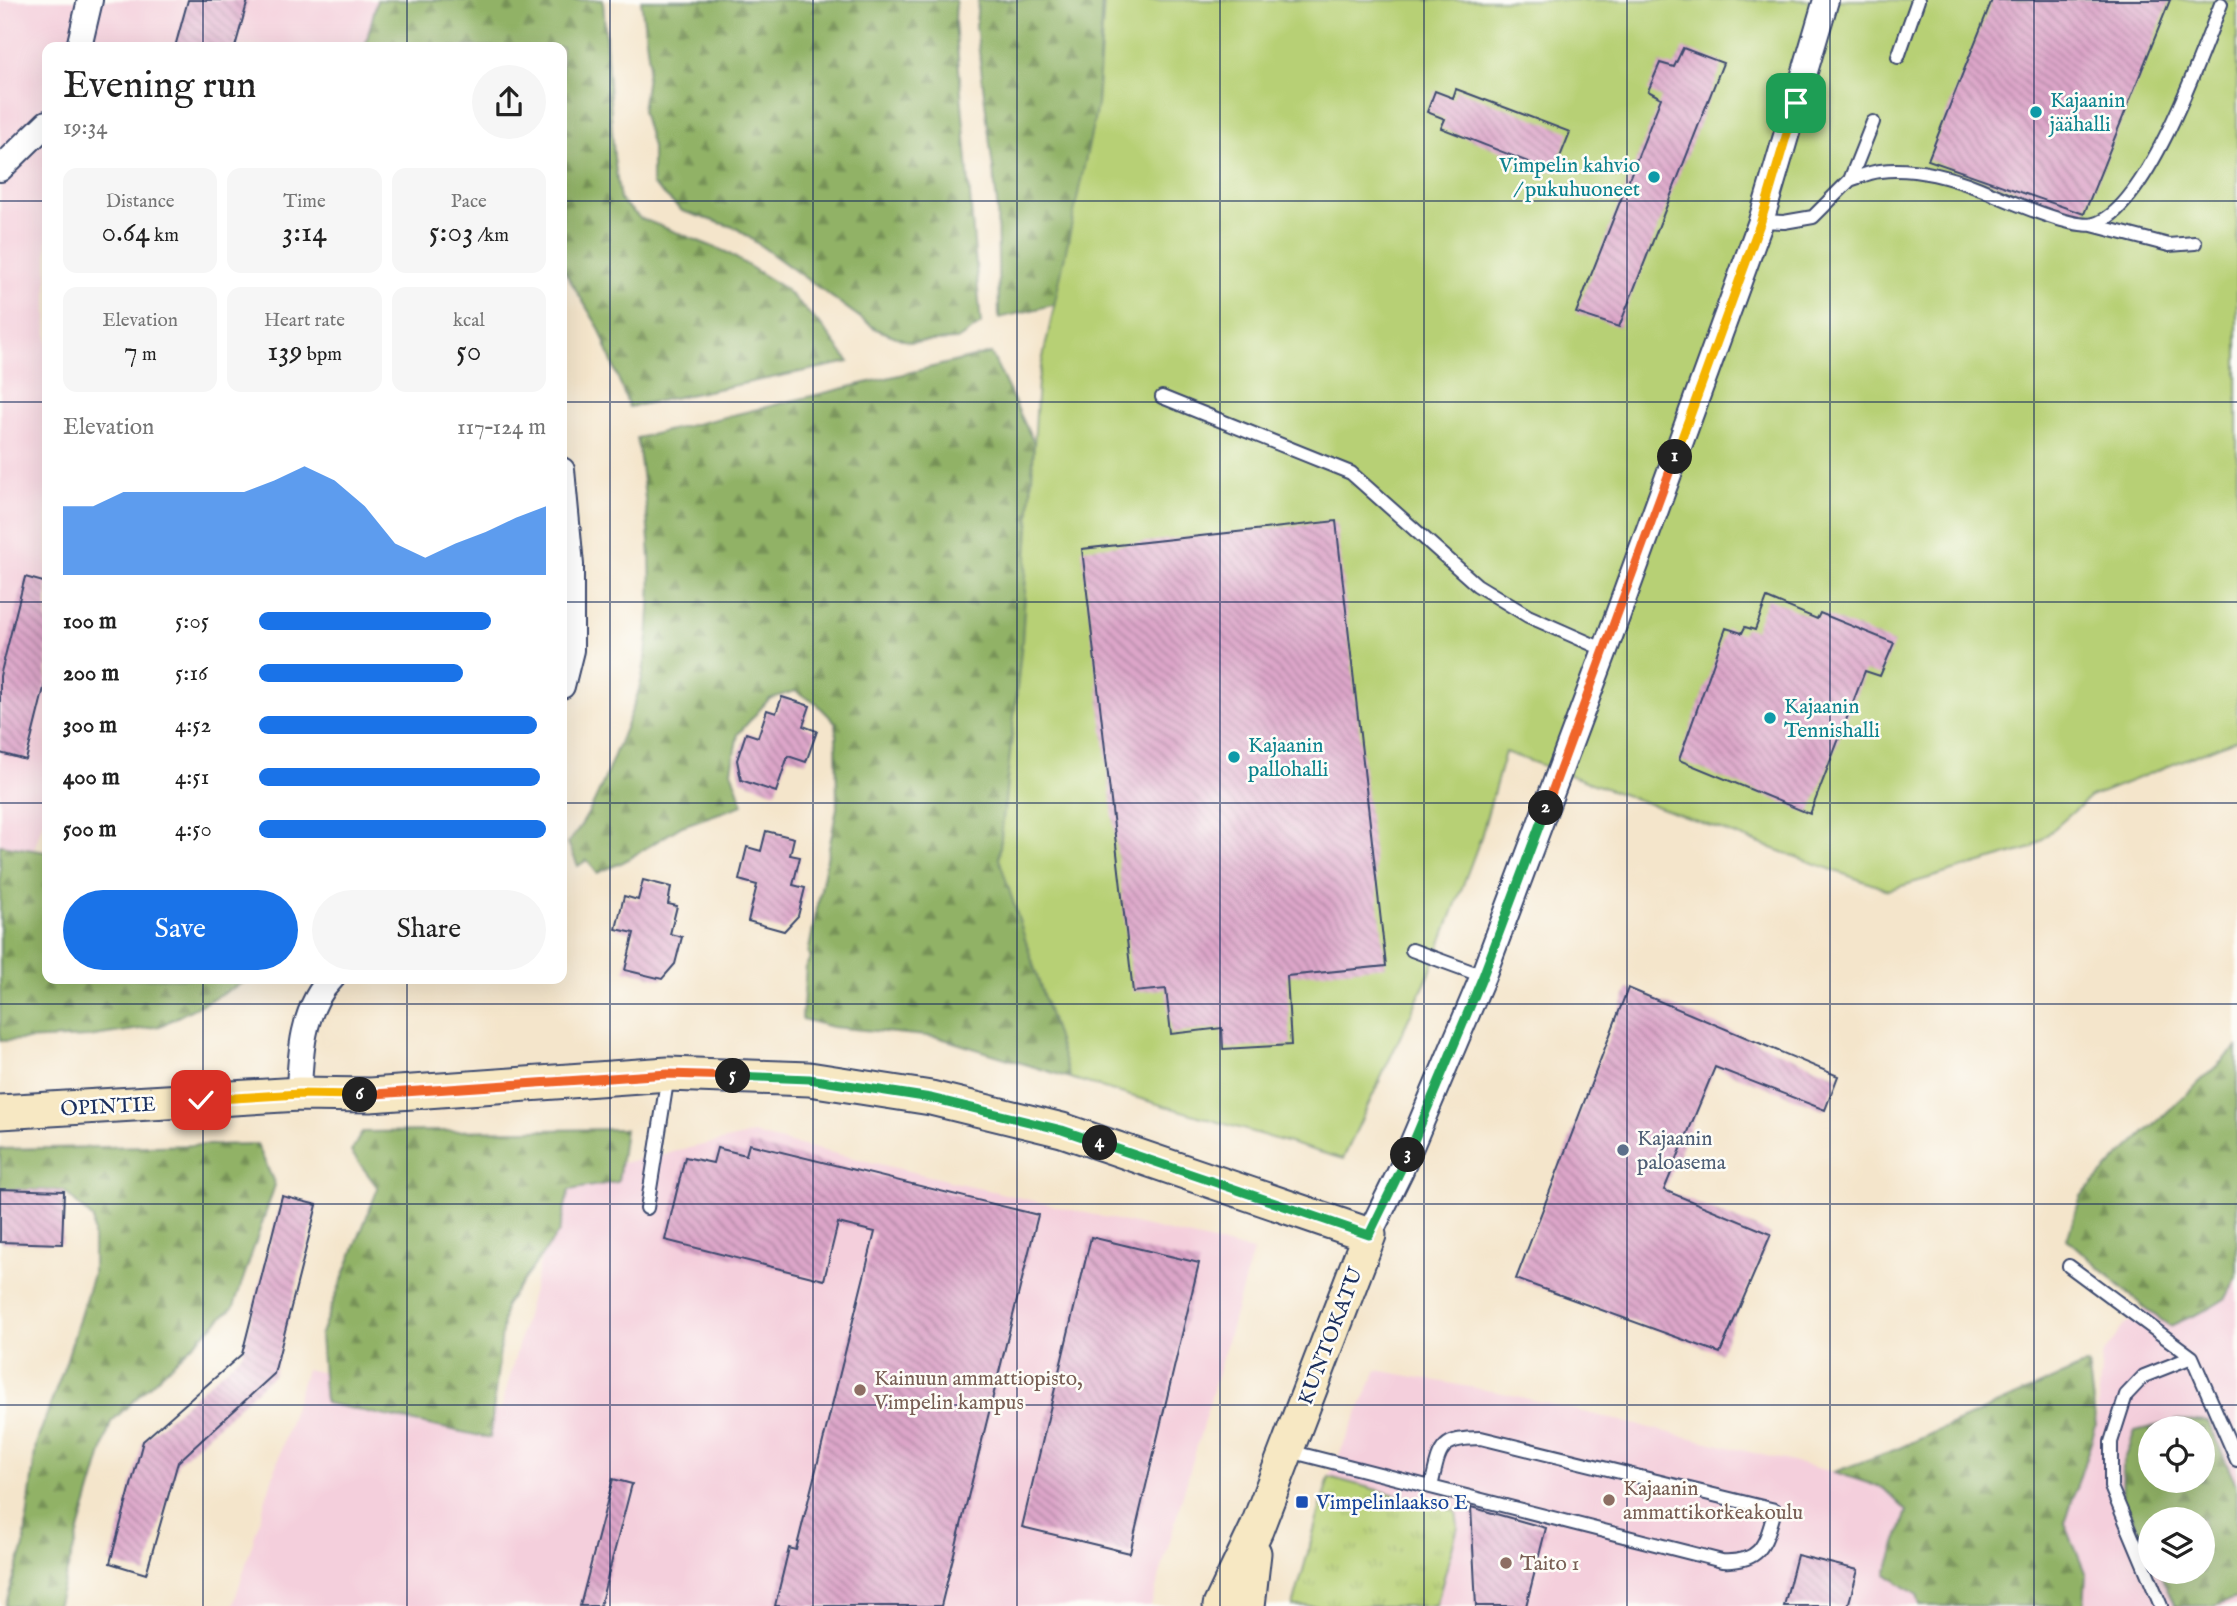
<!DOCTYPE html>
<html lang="en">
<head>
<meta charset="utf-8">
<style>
	body { margin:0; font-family:"IM FELL English",serif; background:#f6f6f6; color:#222; height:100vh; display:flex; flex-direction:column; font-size:26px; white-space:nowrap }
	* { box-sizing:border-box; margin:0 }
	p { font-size:23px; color:#767676 }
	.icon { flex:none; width:38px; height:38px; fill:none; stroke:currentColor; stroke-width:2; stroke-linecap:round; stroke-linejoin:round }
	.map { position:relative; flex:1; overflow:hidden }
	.details { position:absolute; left:42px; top:42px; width:525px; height:942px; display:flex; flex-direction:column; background:#fff; border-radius:14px; box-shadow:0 7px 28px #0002 }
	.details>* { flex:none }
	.tools { position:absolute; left:2138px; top:1416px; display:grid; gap:14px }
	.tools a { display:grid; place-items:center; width:77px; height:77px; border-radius:50%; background:#fff; box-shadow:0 7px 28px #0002; font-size:35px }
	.pin { position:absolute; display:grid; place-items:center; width:60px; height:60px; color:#fff; margin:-30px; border-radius:14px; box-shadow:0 4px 10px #0006 }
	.km { position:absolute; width:35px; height:35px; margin:-18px; border-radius:50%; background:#222; color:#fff; font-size:19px; line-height:35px; text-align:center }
	.round { display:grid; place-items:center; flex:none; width:74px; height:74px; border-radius:37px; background:#f6f6f6 }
	.summary { display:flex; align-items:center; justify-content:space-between; height:119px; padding:0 21px }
	h1 { font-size:38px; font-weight:600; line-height:52px }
	.stats { display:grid; grid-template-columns:repeat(3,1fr); gap:10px; height:119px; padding:7px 21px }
	.stats div { display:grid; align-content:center; border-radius:14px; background:#f6f6f6; text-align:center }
	.stats b { font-size:30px; font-weight:600 }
	.stats small { font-size:19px; font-weight:400 }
	.stats p { font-size:19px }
	.chart { height:196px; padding:14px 21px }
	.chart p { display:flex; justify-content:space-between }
	.chart svg { width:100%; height:126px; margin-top:7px; fill:#1a73e8; opacity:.7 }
	.primary-button { display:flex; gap:14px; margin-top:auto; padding:14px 21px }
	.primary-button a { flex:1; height:80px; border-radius:42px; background:#1a73e8; color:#fff; font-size:28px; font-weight:600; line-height:80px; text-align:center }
	.primary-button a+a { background:#f6f6f6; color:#222 }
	ul { padding:0 21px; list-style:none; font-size:23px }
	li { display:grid; grid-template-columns:112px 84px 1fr; align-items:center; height:52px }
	li i { height:18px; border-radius:9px; background:#1a73e8 }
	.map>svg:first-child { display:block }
	.built { fill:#f4cfdc; fill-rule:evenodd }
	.grass { fill:url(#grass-tufts); stroke:#69806a; stroke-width:2 }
	.forest { fill:url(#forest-firs); stroke:#567062; stroke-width:2; fill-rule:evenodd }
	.park { fill:#b7d075; stroke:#69806a; stroke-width:2 }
	.building { fill:url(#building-back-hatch) }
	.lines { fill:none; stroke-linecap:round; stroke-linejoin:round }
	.lane-casing { stroke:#3c4a6e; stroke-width:16 }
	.street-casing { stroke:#3c4a6e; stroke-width:28 }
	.secondary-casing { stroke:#3c4a6e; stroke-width:37 }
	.lane { stroke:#fff; stroke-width:12 }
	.street { stroke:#fff; stroke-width:24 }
	.secondary { stroke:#f7e8c3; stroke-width:33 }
	.split-1-casing { stroke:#fff; stroke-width:14 }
	.split-2-casing { stroke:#fff; stroke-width:14 }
	.split-3-casing { stroke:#fff; stroke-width:14 }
	.split-4-casing { stroke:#fff; stroke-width:14 }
	.split-5-casing { stroke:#fff; stroke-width:14 }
	.split-6-casing { stroke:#fff; stroke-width:14 }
	.split-7-casing { stroke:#fff; stroke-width:14 }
	.split-1 { stroke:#f5b400; stroke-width:9 }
	.split-2 { stroke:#f0652b; stroke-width:9 }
	.split-3 { stroke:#22a559; stroke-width:9 }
	.split-4 { stroke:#22a559; stroke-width:9 }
	.split-5 { stroke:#22a559; stroke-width:9 }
	.split-6 { stroke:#f0652b; stroke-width:9 }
	.split-7 { stroke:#f5b400; stroke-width:9 }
	.grid { fill:none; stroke:#1b2f5e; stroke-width:2; stroke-opacity:0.55 }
	.culture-dot { fill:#0f9aa8; stroke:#fdfcf7; stroke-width:2.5 }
	.service-dot { fill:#5c6f8a; stroke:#fdfcf7; stroke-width:2.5 }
	.education-dot { fill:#8d6e63; stroke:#fdfcf7; stroke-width:2.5 }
	.transit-dot { fill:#1a4fb4; stroke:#fdfcf7; stroke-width:2.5 }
	.labels { text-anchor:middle; stroke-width:5; stroke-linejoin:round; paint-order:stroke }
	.culture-label { font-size:21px; fill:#0d838f; stroke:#fdfcf7; text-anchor:start }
	.street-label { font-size:21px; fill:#1b2f5e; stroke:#fdfcf7 }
	.service-label { font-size:21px; fill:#4e5e75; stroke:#fdfcf7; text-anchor:start }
	.education-label { font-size:21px; fill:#785e54; stroke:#fdfcf7; text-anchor:start }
	.transit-label { font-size:21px; fill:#164399; stroke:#fdfcf7; text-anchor:start }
</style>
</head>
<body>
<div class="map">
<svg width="2237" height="1606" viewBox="0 0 2237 1606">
	<defs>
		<pattern id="grass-tufts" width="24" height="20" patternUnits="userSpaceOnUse" patternTransform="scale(1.75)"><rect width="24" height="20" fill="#b7d075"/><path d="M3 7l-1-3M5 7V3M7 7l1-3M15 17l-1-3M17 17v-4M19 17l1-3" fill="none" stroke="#9db368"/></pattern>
		<pattern id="forest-firs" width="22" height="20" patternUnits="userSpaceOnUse" patternTransform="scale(1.75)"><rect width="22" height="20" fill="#91b266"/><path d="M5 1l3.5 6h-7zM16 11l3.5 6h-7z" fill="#769157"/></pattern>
		<pattern id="building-back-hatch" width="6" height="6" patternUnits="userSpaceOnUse" patternTransform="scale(1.75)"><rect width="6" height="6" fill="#dda6c9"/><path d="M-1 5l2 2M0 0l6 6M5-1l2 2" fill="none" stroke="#b288a6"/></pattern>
	</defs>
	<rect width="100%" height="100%" fill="#fdfcf7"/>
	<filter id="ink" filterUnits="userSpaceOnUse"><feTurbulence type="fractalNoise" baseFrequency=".0143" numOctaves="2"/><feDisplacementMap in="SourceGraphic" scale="14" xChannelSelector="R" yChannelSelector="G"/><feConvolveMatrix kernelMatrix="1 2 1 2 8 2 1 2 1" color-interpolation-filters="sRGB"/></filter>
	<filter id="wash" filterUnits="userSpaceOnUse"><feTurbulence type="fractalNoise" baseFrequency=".00686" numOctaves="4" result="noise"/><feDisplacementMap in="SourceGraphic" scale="28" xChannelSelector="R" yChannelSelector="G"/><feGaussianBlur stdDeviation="1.57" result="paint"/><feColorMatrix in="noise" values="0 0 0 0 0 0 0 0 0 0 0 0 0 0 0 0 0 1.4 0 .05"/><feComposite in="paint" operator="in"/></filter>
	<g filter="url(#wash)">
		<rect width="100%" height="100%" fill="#f4e5cb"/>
		<!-- built -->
		<path class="built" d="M0 0H377L365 47H47V810L23 882 0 877Z
			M753 1134 1042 1203 1253 1251 1151 1606H233L306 1369 501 1410 563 1176Z
			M2237 1277V1606H2084L2085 1575 2065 1523 2096 1426 2102 1356 2124 1325 2146 1309 2170 1326ZM2151 1428H2203V1480H2151ZM2151 1519H2203V1572H2151Z
			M1377 1370 1508 1394 1834 1472 1883 1488 1907 1511 1887 1574 1917 1595 1920 1606H1293L1329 1477Z"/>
		<!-- grass -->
		<path class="grass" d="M1329 1477 1456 1511 1458 1527 1436 1606H1293Z"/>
		<!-- forest -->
		<path class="forest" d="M377 0H603L614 157 620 200 640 218 726 252 784 288 824 329 849 362 629 407 599 328 562 267V47H365Z
			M641 0H956L955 22 981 324 957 340 909 342 876 329 736 228 682 211 652 184V147L642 111 649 62Z
			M978 0H1102L1097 106 1057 304 999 318 997 203 976 26Z
			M991 353 1034 443 1022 642 999 857 1070 1078 937 1037 832 1027 802 1019 806 966 811 956 808 954 837 808 836 723 817 704 795 691 769 699 738 734 731 770 743 805 682 826 623 862 597 873 587 860 578 866 568 843C589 818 601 788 613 758 623 732 636 705 642 678 658 598 649 518 637 438Z
			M0 845 47 852V978H252L160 1026 88 1037 0 1041Z
			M2237 1047V1277L2226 1298 2210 1308 2170 1326 2146 1309 2067 1239 2081 1196 2120 1156Z
			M625 1129 618 1182 569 1190 559 1232 505 1305 490 1438 325 1403 320 1336 378 1188 351 1152 362 1132Z
			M257 1144 275 1185 234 1306 111 1422 57 1606H5L24 1546 36 1444 66 1362 93 1274V1219L64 1191 0 1189V1149Z
			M2088 1364 2096 1426 2065 1523 2086 1575 2084 1606H1920L1917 1595 1886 1574 1907 1511 1883 1488 1834 1472 1897 1449Z
			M2179 1420 2208 1422 2237 1486V1598L2211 1606H2175L2159 1572H2203V1519H2151V1556L2122 1497 2123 1462 2135 1431ZM2151 1428H2203V1480H2151Z"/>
		<!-- park -->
		<path class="park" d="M1104 0H2237V739L2090 797 2032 848 1888 890 1505 752 1481 837 1429 975 1343 1159 1070 1078 999 858 1022 642 1038 381 1097 106Z"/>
		<g id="blocks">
			<!-- building -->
			<path class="building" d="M188 0H248L235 47H175Z
				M1992 0H2170L2084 214 1928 160Z
				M1683 48 1723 63 1619 327 1576 313 1661 98 1648 91 1660 63 1674 67Z
				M1456 89 1570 132 1554 172 1441 128 1445 119 1427 112 1435 91 1453 98Z
				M1336 521 1386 966 1287 976 1291 1045 1223 1049 1222 1028 1171 1034 1166 989 1133 992 1082 549Z
				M25 577 47 583V676L26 760 0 753V676Z
				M1767 598 1817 619 1820 613 1894 643 1880 676 1865 671 1810 814 1679 760 1726 628 1742 633 1745 627 1755 630Z
				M782 697 810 706 803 726 817 731 806 762 788 756 776 792 741 780 737 760 746 733 758 737 767 710 776 713Z
				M766 831 794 838 790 855 800 857 793 885 805 888 798 916 784 931 748 921 757 885 739 880 747 847 761 851Z
				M643 880 671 887 668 904 677 906 670 934 682 937 675 964 662 979 625 970 634 933 616 929 624 896 638 900Z
				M1628 988 1838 1076 1825 1110 1715 1067 1664 1190 1771 1234 1720 1353 1516 1279Z
				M749 1144 1038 1215 941 1606H775L789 1548 796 1550 875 1232 838 1223 824 1280 665 1240 685 1157 713 1163 717 1148 746 1155Z
				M0 1189 64 1191 62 1244 0 1242Z
				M282 1196 317 1205 274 1374 178 1462 146 1574 110 1563 143 1441 242 1354Z
				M1091 1237 1199 1263 1130 1553 1022 1527Z
				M613 1479 632 1484 600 1606H580Z
				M1471 1507 1546 1528 1526 1606H1476Z
				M1797 1555 1858 1570 1848 1606H1784Z"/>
		</g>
	</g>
	<g filter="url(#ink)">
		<use href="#blocks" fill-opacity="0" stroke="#3c4a6e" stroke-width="2"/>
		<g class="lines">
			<!-- lane casing -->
			<g class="lane-casing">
				<path id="lane" d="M1898 57 1918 0
					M1850 180C1859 177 1870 172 1880 171 1914 167 1947 176 1978 188 2001 197 2072 230 2094 224 2147 210 2201 54 2221 4
					M1761 221 1784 222 1813 217 1850 180 1873 122
					M2092 225 2169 245 2195 243
					M1162 397 1351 473 1477 585 1528 616 1605 650
					M1412 950 1483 976
					M647 1208 668 1075
					M2069 1266 2192 1357 2237 1460
					M1289 1451 1722 1561C1762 1563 1765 1544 1775 1510L1481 1438C1438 1438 1440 1449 1431 1487
					M2161 1606 2111 1487V1442L2126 1395 2144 1376 2192 1357"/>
			</g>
			<!-- street casing -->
			<g class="street-casing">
				<path id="street" d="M79 47 90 0
					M0 169 47 123
					M562 470 571 565V650L562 686
					M299 1094C300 1055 302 1008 332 978
					M1369 1235 1401 1170 1483 976 1605 650 1761 221 1826 0"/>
			</g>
			<!-- secondary casing -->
			<g class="secondary-casing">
				<path id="secondary" d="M0 1112 299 1094 370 1095 668 1074 809 1079 931 1098 1062 1130 1369 1235 1256 1530 1220 1606
					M1248 1606 1254 1553"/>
			</g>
			<!-- lane -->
			<use href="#lane" class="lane"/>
			<!-- street -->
			<use href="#street" class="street"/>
			<!-- secondary -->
			<use href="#secondary" class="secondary"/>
		</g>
	</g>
	<g class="lines" filter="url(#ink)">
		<!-- split-1 casing -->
		<g class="split-1-casing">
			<path id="split-1" d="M1675 457 1761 221 1796 103"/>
		</g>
		<!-- split-2 casing -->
		<g class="split-2-casing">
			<path id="split-2" d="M1546 808 1675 457"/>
		</g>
		<!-- split-3 casing -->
		<g class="split-3-casing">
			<path id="split-3" d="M1408 1155 1483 976 1546 808"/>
		</g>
		<!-- split-4 casing -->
		<g class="split-4-casing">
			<path id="split-4" d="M1100 1143 1369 1235 1408 1155"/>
		</g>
		<!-- split-5 casing -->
		<g class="split-5-casing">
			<path id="split-5" d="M733 1076 809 1079 931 1098 1062 1130 1100 1143"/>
		</g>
		<!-- split-6 casing -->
		<g class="split-6-casing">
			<path id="split-6" d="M360 1095 668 1074 733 1076"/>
		</g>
		<!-- split-7 casing -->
		<g class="split-7-casing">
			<path id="split-7" d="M201 1100 299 1094 360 1095"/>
		</g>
		<!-- split-1 -->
		<use href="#split-1" class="split-1"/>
		<!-- split-2 -->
		<use href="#split-2" class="split-2"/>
		<!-- split-3 -->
		<use href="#split-3" class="split-3"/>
		<!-- split-4 -->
		<use href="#split-4" class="split-4"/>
		<!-- split-5 -->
		<use href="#split-5" class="split-5"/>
		<!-- split-6 -->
		<use href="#split-6" class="split-6"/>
		<!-- split-7 -->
		<use href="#split-7" class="split-7"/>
	</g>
	<!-- grid -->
	<path class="grid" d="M203 0V47M407 0V47M610 0V1606M813 0V1606M1017 0V1606M1220 0V1606M1424 0V1606M1627 0V1606M1830 0V1606M2034 0V1606M0 201H47M562 201H2237M0 402H47M562 402H2237M0 602H47M562 602H2237M0 803H47M562 803H2237M203 978V1606M407 978V1606M0 1004H2237M0 1204H2237M0 1405H2237"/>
	<!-- markers -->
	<g class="culture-dot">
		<circle cx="2036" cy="112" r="7"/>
		<circle cx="1654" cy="177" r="7"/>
		<circle cx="1770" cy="718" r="7"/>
		<circle cx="1234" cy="757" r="7"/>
	</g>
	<circle class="service-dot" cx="1623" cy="1150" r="7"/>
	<g class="education-dot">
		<circle cx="860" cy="1390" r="7"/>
		<circle cx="1609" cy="1500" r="7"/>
		<circle cx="1506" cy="1563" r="7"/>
	</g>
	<rect class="transit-dot" x="1295" y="1495" width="14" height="14" rx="3.5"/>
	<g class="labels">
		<!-- culture labels -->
		<g class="culture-label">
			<text x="2050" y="107">Kajaanin<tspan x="2050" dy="24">jäähalli</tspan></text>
			<text x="1640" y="172" text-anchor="end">Vimpelin kahvio<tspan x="1640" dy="24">/ pukuhuoneet</tspan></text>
			<text x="1784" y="713">Kajaanin<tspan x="1784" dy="24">Tennishalli</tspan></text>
			<text x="1248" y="752">Kajaanin<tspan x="1248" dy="24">pallohalli</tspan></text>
		</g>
		<!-- street labels -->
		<g class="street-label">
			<text transform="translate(108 1106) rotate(-3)" y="7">OPINTIE</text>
			<text transform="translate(1330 1336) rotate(-69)" y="7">KUNTOKATU</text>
		</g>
		<!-- service labels -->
		<g class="service-label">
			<text x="1637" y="1145">Kajaanin<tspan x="1637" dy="24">paloasema</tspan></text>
		</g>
		<!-- education labels -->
		<g class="education-label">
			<text x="874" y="1385">Kainuun ammattiopisto,<tspan x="874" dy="24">Vimpelin kampus</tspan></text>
			<text x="1623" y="1495">Kajaanin<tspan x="1623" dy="24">ammattikorkeakoulu</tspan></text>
			<text x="1520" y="1570">Taito 1</text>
		</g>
		<!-- transit labels -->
		<g class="transit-label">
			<text x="1316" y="1509">Vimpelinlaakso E</text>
		</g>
	</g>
</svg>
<div class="tools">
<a><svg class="icon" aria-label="locate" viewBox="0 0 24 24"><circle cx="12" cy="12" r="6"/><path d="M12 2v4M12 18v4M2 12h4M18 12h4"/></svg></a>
<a><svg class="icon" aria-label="layers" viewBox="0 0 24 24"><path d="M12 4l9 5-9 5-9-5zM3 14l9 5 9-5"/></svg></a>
</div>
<div class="pin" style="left:1796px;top:103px;background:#1e9e55"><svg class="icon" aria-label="arrive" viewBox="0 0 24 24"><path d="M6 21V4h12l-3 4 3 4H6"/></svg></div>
<div class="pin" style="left:201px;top:1100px;background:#d93025"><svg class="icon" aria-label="check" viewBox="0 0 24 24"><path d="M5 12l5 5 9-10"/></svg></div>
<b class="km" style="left:1675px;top:457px">1</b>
<b class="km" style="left:1546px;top:808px">2</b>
<b class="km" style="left:1408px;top:1155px">3</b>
<b class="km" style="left:1100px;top:1143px">4</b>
<b class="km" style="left:733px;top:1076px">5</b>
<b class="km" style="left:360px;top:1095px">6</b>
<section class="details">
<div class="summary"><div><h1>Evening run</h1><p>19:34</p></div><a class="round"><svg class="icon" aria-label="share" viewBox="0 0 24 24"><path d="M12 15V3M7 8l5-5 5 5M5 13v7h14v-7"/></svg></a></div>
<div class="stats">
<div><p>Distance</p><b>0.64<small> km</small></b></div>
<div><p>Time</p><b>3:14</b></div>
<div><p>Pace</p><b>5:03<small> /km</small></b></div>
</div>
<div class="stats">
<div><p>Elevation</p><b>7<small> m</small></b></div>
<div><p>Heart rate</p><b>139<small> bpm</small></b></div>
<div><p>kcal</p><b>50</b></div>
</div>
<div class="chart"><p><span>Elevation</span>117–124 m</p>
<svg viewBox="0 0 160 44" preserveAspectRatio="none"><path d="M0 44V20L10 20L20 15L30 15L40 15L50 15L60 15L70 11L80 6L90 11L100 20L110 33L120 38L130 33L140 29L150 24L160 20V44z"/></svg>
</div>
<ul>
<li><b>100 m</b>5:05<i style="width:81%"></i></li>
<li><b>200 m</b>5:16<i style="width:71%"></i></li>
<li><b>300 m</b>4:52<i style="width:97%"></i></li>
<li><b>400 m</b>4:51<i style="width:98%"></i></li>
<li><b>500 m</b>4:50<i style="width:100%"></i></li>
</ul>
<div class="primary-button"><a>Save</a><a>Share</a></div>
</section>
</div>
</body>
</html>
